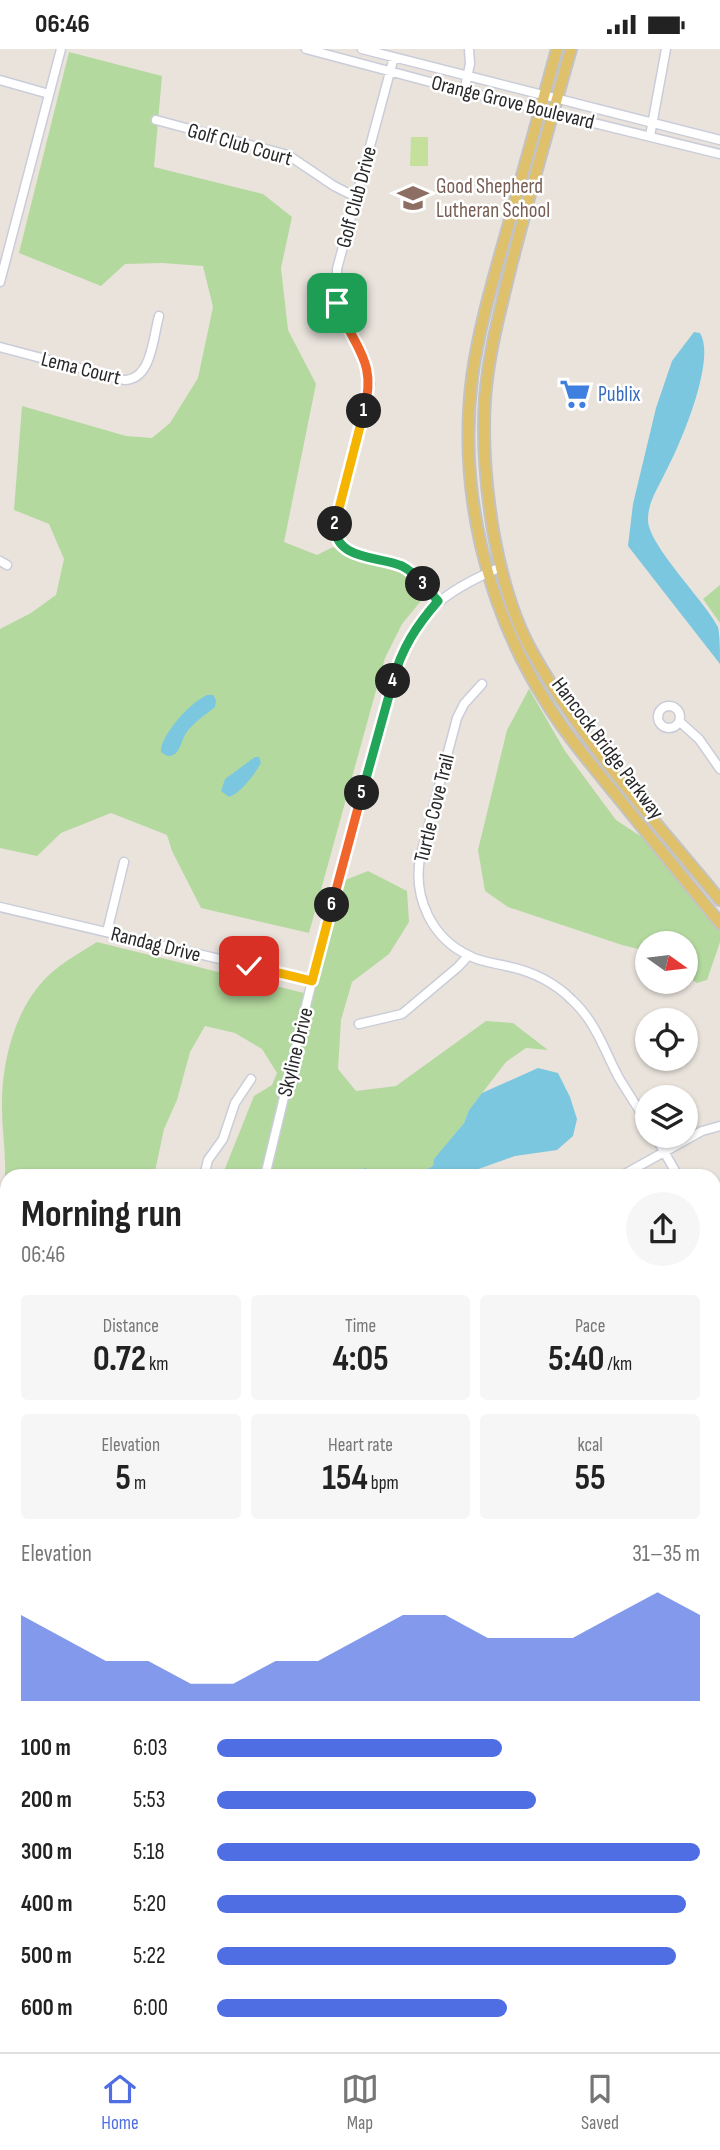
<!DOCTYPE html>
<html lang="en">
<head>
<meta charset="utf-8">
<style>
	body { margin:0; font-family:"Sofia Sans Condensed",sans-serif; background:#f6f6f6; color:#222; height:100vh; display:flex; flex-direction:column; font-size:26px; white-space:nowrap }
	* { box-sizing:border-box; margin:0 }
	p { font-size:23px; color:#767676 }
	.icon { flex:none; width:38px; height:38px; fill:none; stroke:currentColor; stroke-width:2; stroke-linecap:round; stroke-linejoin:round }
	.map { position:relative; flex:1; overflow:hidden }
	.sheet { position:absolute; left:0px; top:1120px; width:721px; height:884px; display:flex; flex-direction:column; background:#fff; border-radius:21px 21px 0 0; box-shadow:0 2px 5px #0004 }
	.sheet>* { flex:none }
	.needle { width:46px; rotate:104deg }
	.fabs { position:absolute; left:635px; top:882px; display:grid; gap:14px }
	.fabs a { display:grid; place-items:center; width:63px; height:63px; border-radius:50%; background:#fff; box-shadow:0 2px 5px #0004; font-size:35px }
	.pin { position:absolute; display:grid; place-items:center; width:60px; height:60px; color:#fff; margin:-30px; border-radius:14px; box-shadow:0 4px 10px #0006 }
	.km { position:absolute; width:35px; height:35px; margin:-18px; border-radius:50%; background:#222; color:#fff; font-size:19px; line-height:35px; text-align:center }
	.round { display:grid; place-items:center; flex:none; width:74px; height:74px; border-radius:37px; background:#f6f6f6 }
	.summary { display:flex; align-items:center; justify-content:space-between; height:119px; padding:0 21px }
	h1 { font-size:38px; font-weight:700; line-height:52px }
	.stats { display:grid; grid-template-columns:repeat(3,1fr); gap:10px; height:119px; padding:7px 21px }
	.stats div { display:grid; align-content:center; border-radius:7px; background:#f6f6f6; text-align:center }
	.stats b { font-size:35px; font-weight:700 }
	.stats small { font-size:19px; font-weight:400 }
	.stats p { font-size:19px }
	.chart { height:196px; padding:14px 21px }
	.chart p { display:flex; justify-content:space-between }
	.chart svg { width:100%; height:126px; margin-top:7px; fill:#4f6ee3; opacity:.7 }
	ul { padding:0 21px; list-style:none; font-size:23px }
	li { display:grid; grid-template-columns:112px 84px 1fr; align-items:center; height:52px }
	li i { height:18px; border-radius:9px; background:#4f6ee3 }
	.status { display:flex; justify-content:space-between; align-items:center; height:49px; padding:0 35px; background:#fff; direction:ltr }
	.status svg { height:19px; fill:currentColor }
	.menu { display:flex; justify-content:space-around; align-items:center; height:98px; border-top:2px solid #e0e0e0; background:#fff; font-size:19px; color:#767676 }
	.menu a { display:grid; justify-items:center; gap:4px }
	.menu .active { color:#4f6ee3 }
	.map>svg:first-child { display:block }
	.green { fill:#b4d99f }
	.pitch { fill:#c4e09b }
	.water { fill:#7bc7df }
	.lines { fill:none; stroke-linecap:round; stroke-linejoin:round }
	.minor-casing { stroke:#cacdd9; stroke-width:11 }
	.major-casing { stroke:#c3c3c3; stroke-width:14 }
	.minor { stroke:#fff; stroke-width:8 }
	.major { stroke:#dfc16b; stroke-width:10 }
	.split-1-casing { stroke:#fff; stroke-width:14 }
	.split-2-casing { stroke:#fff; stroke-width:14 }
	.split-3-casing { stroke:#fff; stroke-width:14 }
	.split-4-casing { stroke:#fff; stroke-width:14 }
	.split-5-casing { stroke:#fff; stroke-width:14 }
	.split-6-casing { stroke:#fff; stroke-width:14 }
	.split-7-casing { stroke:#fff; stroke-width:14 }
	.split-8-casing { stroke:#fff; stroke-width:14 }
	.split-1 { stroke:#f0652b; stroke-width:9 }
	.split-2 { stroke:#f5b400; stroke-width:9 }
	.split-3 { stroke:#22a559; stroke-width:9 }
	.split-4 { stroke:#22a559; stroke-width:9 }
	.split-5 { stroke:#22a559; stroke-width:9 }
	.split-6 { stroke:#f0652b; stroke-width:9 }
	.split-7 { stroke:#f5b400; stroke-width:9 }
	.split-8 { stroke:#f5b400; stroke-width:9 }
	.labels { text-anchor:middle; stroke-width:5; stroke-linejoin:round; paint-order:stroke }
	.street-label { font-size:21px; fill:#282828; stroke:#fff }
	.education-label { font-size:21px; fill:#785e54; stroke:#fff; text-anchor:start }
	.shop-label { font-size:21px; fill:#366cbe; stroke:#fff; text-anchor:start }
</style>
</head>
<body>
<div class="status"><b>06:46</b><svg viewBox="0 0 49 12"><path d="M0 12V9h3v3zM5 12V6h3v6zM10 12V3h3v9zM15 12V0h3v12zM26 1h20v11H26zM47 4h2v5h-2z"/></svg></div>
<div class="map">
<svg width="720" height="2003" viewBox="0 0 720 2003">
	<rect width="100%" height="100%" fill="#e9e3dc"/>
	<!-- green -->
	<path class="green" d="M69 3 162 27 154 118 263 145 292 168 281 219 288 281 316 335 284 493 317 506 333 498C338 501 342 506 347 508 376 521 407 514 425 547L402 575 385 609 309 884 201 859 172 802 167 786 111 764 61 784 37 807 0 799V580L31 564 56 546 64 510 49 475 14 461 22 357 126 387 152 389 170 374 198 329 213 258 203 217 162 214 125 215 101 237 19 204Z
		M720 536V574L703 550Z
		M529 640 565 702 616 771 648 792 720 880V893L707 931 697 934 686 927V894H648L647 902 622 896 508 858 485 842 478 801 507 681Z
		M368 822 407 842 409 873 389 905 352 933 341 971 338 1020 356 1042 396 1037 486 972 513 974 548 1001 526 999 506 1013 469 1061 464 1074 435 1110 433 1117 421 1124 393 1121 369 1123 353 1127H269L316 933 343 832Z
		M97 893 304 944 260 1127H222L254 1047 272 1036 277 1024 262 1000 235 984 205 977 190 1003 177 1051 164 1080 154 1127H7V1203C0 1188 4 1145 5 1125 6 1103 2 1082 2 1060 1 1015 14 959 49 926 63 913 81 903 97 893Z
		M197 1997H269L277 2003H195Z"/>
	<!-- pitch -->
	<path class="pitch" d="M411 88H428V117H410Z"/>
	<!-- water -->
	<path class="water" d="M694 283 700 284C717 311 679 399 664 426 657 441 648 453 648 471 648 496 705 552 718 578 720 587 720 605 720 615L628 497 633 455 656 359 672 312Z
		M207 646H213L216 651 215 658C205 666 194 673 186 684 182 690 181 699 176 704 170 709 166 707 161 703 160 686 192 652 207 646Z
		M255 708H259L261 714C254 726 242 743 229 748L221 742 225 730Z
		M538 1019 558 1024 570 1048 577 1070 573 1087 557 1101 515 1107 459 1127H353L365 1119 375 1124 393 1121 420 1124 433 1117 434 1110 464 1074 469 1061 482 1044Z
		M714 1537 720 1538V1597L714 1596Z
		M714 1710H720V1767H714Z"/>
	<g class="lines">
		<!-- minor casing -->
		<g class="minor-casing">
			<path id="minor" d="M306 0 464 42 720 105
				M362 0 720 91
				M394 8 337 220V254L342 268 364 307 370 335 335 474C334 511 377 506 402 517 417 524 428 540 438 552
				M0 31 49 45
				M464 42 470 15 469 0
				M156 71 288 106 334 137 356 148
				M650 87 666 0
				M0 233 61 0
				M0 298 124 331C152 331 153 288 159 267
				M0 512 7 516
				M482 635 464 655 457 669 420 809C413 849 432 890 470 907 481 913 494 914 506 917 531 922 554 933 572 951 596 973 604 1001 619 1029 628 1044 638 1059 648 1075
				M658 668a11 11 0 1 1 22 0a11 11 0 1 1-22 0Z
				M680 673 699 690 720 720
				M0 858 312 932
				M107 883 124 813
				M359 975 402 965 458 918 468 907
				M655 1087 678 1127
				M204 1127 208 1111 223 1090 235 1054 251 1030
				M265 1127 312 932 402 603C429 554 450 540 501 518
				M621 1127 702 1082 720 1077
				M714 1181 720 1189
				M0 1276H7
				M714 1328 720 1321
				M714 1346 720 1338
				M714 1477 720 1479
				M714 1651 720 1653
				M0 1713 7 1714
				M0 1819 7 1821
				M714 1819H720
				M0 1918 7 1888
				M714 1980 720 1981
				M57 2003 58 1997
				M702 2003 703 1997"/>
		</g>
		<!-- major casing -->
		<g class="major-casing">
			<path id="major" d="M557 0C541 58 525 116 509 174 495 225 479 276 472 329 458 441 486 558 546 653 566 686 592 716 616 746 651 789 685 831 720 874
				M571 0C550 75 528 149 509 225 499 266 488 307 485 350 482 396 486 441 494 487 501 524 511 563 529 597 579 690 654 770 720 851"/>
		</g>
		<!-- minor -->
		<use href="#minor" class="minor"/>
		<!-- major -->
		<use href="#major" class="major"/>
	</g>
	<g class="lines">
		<!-- split-1 casing -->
		<g class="split-1-casing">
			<path id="split-1" d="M337 254C353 299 378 310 364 362"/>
		</g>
		<!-- split-2 casing -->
		<g class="split-2-casing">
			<path id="split-2" d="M335 475 364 362"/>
		</g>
		<!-- split-3 casing -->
		<g class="split-3-casing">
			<path id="split-3" d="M335 475C333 511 378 507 402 517 410 521 417 528 423 535"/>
		</g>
		<!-- split-4 casing -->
		<g class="split-4-casing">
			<path id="split-4" d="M393 632C401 600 417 576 438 552L423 535"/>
		</g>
		<!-- split-5 casing -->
		<g class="split-5-casing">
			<path id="split-5" d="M362 744 393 632"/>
		</g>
		<!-- split-6 casing -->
		<g class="split-6-casing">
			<path id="split-6" d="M332 856 362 744"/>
		</g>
		<!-- split-7 casing -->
		<g class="split-7-casing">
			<path id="split-7" d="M275 923 312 932 332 856"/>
		</g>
		<!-- split-8 casing -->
		<g class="split-8-casing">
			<path id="split-8" d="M249 917 275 923"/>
		</g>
		<!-- split-1 -->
		<use href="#split-1" class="split-1"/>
		<!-- split-2 -->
		<use href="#split-2" class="split-2"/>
		<!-- split-3 -->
		<use href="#split-3" class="split-3"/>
		<!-- split-4 -->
		<use href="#split-4" class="split-4"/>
		<!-- split-5 -->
		<use href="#split-5" class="split-5"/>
		<!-- split-6 -->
		<use href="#split-6" class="split-6"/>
		<!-- split-7 -->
		<use href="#split-7" class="split-7"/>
		<!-- split-8 -->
		<use href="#split-8" class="split-8"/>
	</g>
	<!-- icons -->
	<defs>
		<g id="school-bare" transform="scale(2.415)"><path d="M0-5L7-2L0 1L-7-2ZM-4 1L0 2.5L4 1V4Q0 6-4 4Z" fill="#8d6e63" stroke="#fff" stroke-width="2.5" paint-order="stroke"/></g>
		<g id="supermarket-bare" transform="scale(2.415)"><path d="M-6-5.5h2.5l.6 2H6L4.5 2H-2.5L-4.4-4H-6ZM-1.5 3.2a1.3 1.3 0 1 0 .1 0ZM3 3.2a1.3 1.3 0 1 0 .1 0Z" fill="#3f7fe0" stroke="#fff" stroke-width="2.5" paint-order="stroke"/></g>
	</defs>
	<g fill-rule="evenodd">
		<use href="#school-bare" x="413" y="149"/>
		<use href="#supermarket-bare" x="575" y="345"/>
	</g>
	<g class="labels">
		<!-- street labels -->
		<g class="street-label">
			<text transform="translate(513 53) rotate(14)" y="7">Orange Grove Boulevard</text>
			<text transform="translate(240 95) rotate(16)" y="7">Golf Club Court</text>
			<text transform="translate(356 148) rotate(-75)" y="7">Golf Club Drive</text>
			<text transform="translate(81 319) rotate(14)" y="7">Lema Court</text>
			<text transform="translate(608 699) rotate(53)" y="7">Hancock Bridge Parkway</text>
			<text transform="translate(434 759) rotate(-76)" y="7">Turtle Cove Trail</text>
			<text transform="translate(156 895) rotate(14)" y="7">Randag Drive</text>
			<text transform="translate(295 1003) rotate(-76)" y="7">Skyline Drive</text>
		</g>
		<!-- education labels -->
		<g class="education-label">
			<text x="436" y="144">Good Shepherd<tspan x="436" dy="24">Lutheran School</tspan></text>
		</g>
		<!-- shop labels -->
		<g class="shop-label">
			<text x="598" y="352">Publix</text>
		</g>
	</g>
</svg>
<div class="fabs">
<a><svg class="needle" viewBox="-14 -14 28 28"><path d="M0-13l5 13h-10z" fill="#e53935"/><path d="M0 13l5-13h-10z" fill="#767676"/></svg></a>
<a><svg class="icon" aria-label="locate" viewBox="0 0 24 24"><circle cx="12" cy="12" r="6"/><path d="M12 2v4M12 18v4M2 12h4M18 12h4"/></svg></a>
<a><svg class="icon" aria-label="layers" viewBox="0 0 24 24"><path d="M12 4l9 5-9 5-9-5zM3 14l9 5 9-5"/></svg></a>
</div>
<div class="pin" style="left:337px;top:254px;background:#1e9e55"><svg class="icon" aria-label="arrive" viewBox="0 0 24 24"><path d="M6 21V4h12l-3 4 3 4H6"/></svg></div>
<div class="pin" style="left:249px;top:917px;background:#d93025"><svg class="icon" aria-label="check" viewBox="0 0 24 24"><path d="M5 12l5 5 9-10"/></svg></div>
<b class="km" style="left:364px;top:362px">1</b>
<b class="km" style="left:335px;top:475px">2</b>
<b class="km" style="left:423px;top:535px">3</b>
<b class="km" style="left:393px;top:632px">4</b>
<b class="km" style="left:362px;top:744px">5</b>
<b class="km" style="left:332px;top:856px">6</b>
<section class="sheet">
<div class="summary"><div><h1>Morning run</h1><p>06:46</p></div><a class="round"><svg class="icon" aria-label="share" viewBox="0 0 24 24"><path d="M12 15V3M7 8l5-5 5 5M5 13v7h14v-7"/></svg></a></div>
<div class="stats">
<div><p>Distance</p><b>0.72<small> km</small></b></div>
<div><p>Time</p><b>4:05</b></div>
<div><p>Pace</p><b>5:40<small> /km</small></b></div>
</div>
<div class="stats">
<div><p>Elevation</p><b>5<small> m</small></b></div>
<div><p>Heart rate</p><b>154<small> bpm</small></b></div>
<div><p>kcal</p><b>55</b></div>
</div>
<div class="chart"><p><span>Elevation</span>31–35 m</p>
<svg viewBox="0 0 160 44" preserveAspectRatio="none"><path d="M0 44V14L10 22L20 30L30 30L40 38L50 38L60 30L70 30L80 22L90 14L100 14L110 22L120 22L130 22L140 14L150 6L160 14V44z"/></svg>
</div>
<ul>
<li><b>100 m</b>6:03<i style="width:59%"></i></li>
<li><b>200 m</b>5:53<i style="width:66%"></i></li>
<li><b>300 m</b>5:18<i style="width:100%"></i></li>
<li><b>400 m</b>5:20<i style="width:97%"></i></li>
<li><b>500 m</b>5:22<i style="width:95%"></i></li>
<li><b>600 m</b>6:00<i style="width:60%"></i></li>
</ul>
</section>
</div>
<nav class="menu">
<a class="active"><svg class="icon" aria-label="home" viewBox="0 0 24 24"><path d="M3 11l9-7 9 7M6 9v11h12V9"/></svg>Home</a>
<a><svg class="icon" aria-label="map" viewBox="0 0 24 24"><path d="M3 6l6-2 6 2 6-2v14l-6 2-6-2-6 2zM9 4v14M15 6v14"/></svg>Map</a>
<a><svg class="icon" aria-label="saved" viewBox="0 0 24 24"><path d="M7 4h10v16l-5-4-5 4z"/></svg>Saved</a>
</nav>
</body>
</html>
